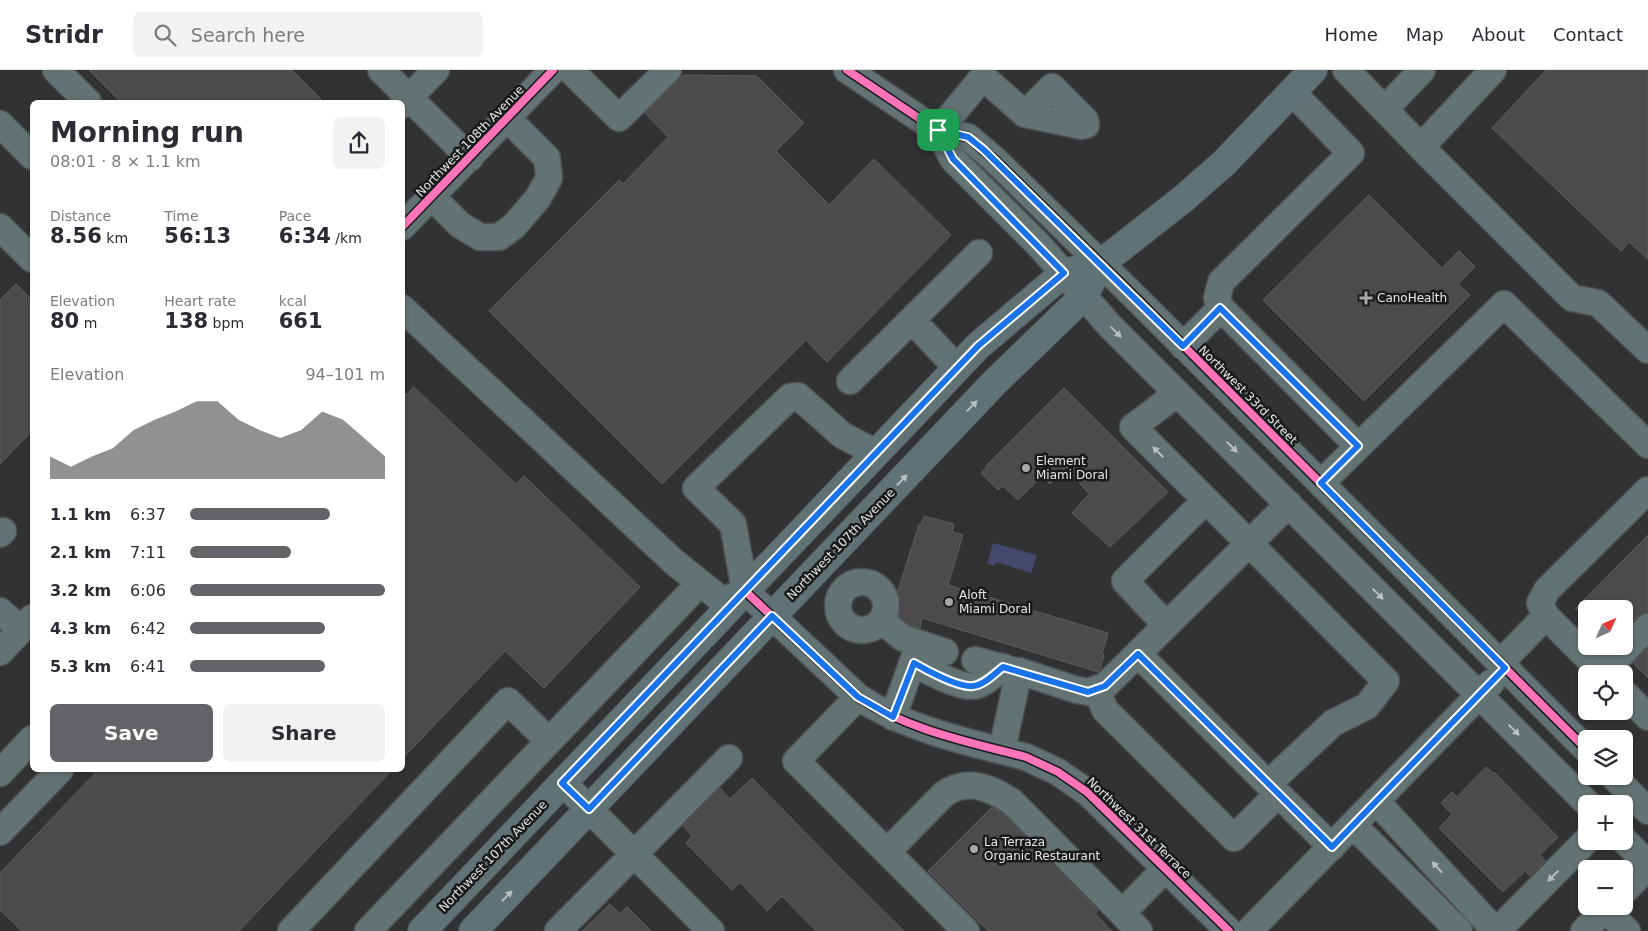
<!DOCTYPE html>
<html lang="en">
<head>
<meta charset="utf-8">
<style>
	body { margin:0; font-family:"DejaVu Sans",sans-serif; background:#f2f2f3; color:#2b2b33; height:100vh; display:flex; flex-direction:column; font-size:19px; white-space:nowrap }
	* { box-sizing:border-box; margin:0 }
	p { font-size:16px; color:#7c7c81 }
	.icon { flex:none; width:28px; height:28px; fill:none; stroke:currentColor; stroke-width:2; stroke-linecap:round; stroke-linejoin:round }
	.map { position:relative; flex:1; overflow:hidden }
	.side { position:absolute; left:30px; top:30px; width:375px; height:672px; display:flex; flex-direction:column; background:#fff; border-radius:8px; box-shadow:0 1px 4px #0004 }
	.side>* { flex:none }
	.needle { width:32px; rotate:45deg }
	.fabs { position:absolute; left:1578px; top:530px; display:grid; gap:10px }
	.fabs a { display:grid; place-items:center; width:55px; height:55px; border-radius:8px; background:#fff; box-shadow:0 1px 4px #0004; font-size:25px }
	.pin { position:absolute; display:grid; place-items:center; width:42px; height:42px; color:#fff; margin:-21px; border-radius:10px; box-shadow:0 2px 8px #0006 }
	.round { display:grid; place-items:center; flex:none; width:52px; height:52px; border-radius:8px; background:#f2f2f3 }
	.overview { display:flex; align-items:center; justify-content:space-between; height:85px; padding:0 20px }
	h1 { font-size:28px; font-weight:700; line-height:38px }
	.stats { display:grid; grid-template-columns:repeat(3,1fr); gap:8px; height:85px; padding:5px 20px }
	.stats div { display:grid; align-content:center }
	.stats b { font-size:21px; font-weight:700 }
	.stats small { font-size:14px; font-weight:400 }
	.stats p { font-size:14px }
	.chart { height:140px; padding:10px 20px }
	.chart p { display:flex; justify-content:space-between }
	.chart svg { width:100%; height:90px; margin-top:5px; fill:#636368; opacity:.7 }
	.primary-button { display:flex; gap:10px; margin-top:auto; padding:10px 20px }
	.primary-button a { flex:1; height:58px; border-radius:8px; background:#636368; color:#fff; font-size:20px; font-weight:700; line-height:58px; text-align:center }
	.primary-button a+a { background:#f2f2f3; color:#2b2b33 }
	ul { padding:0 20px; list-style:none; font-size:16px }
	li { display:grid; grid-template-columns:80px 60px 1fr; align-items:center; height:38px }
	li i { height:12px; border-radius:6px; background:#636368 }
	header { display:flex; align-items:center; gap:30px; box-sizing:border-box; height:70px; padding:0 25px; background:#fff; border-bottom:1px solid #e1e1e2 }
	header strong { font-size:24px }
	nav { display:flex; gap:28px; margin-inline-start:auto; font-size:18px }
	.search { width:350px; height:45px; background:#f2f2f3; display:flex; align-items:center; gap:12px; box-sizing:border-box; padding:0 18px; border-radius:8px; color:#7c7c81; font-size:19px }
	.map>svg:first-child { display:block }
	.water { fill:#46486b }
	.building { fill:#4b4b4c; stroke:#5c5c5d }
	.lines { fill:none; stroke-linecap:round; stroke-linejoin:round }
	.minor-casing { stroke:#4e4f50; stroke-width:29 }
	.major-casing { stroke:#4e4f50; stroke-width:30 }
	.minor { stroke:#637273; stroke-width:26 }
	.major { stroke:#617274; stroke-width:28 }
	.cycleway-casing { stroke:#191a1b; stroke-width:11 }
	.cycleway { stroke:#fb73b8; stroke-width:8 }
	.oneway { fill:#b8bfbf }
	.oneway2 { fill:#b7bfbf }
	.route-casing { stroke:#fff; stroke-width:10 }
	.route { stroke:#1a73e8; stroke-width:6 }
	.poi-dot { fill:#a7a8a9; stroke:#191a1b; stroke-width:2 }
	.labels { text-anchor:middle; stroke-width:5; stroke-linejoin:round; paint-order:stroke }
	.street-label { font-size:12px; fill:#e6e8e8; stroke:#191a1b }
	.poi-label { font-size:12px; fill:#e6e8e8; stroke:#191a1b; text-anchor:start }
</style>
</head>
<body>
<header>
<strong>Stridr</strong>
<div class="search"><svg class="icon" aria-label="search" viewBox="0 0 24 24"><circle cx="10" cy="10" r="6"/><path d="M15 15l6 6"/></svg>Search here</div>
<nav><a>Home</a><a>Map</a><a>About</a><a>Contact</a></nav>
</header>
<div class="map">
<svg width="1648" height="861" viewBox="0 0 1648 861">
	<rect width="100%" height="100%" fill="#313233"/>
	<!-- water -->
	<path class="water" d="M993 473 1037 485 1031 503 996 492 994 496 987 494Z"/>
	<!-- building -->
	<path class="building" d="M89 0H292L324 32H121Z
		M1546 0H1648V189L1629 172 1621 181 1492 58Z
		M683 5 757 6 804 53 776 81 829 135 874 89 951 165 827 292 806 270 662 414 489 241 619 110 623 114 668 67 645 43Z
		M1369 125 1442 198 1459 181 1475 197 1458 214 1470 225 1364 331 1263 230Z
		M16 214 32 230V361L0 394V230Z
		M414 317 516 414 524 406 640 517 544 618 505 581 402 689V329Z
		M1064 318 1168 422 1110 477 1072 443 1089 424 1066 397 1050 414 1042 406 1018 430 1003 416 998 420 981 403 986 398 985 397Z
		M924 446 954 454 952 462 963 465 948 515 1108 563 1102 584 1104 585 1100 600 1098 602 922 548 920 558 910 555 892 540 919 454 921 455Z
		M1648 465V542L1638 546 1624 560V539H1575Z
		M1648 578V608L1633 593Z
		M1486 697 1493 703 1494 702 1558 767 1540 785 1545 791 1530 806 1525 801 1503 822 1439 758 1452 744 1441 733 1452 722 1457 727Z
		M98 700H392L239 861H22L0 840V803Z
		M752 708 837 795 904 861H816L782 826 767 841 740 812 732 820 686 773 692 766 683 756 720 718 730 729Z
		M992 737 1003 744 1098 840 1095 844 1112 861H988L928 801Z
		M610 834 620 844 627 837 651 861H582Z"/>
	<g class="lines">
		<!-- minor casing -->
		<g class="minor-casing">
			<path id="minor" d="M56 0 88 32
				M381 0 470 88
				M570 0 619 48 668 0
				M847 0 938 61 968 67 994 89 1139 231 1586 679
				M1346 0 1421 77 1493 0
				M402 35 436 0
				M1385 39 1422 0
				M0 54 32 86
				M938 61 953 89 1038 174 1110 256 1588 734
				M938 61 983 7 1025 44 1082 56 1086 55 1085 50 1052 17 1025 44
				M1421 77 1572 228 1598 233 1648 280
				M432 127 460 155 480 167H499L514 156 538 128 549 108 547 88 508 49
				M0 157 32 189
				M402 157 553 0
				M402 238 674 492 723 531 745 521
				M1221 238 1358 376
				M912 250 957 298
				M1183 276 1221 238 1217 228 1221 212 1351 83 1292 22
				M850 311 979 183
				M1176 322 1166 332 1133 357 1206 430
				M1321 413 1504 234 1648 375
				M1648 420 1547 520 1540 533 1546 546 1603 603 1648 557
				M0 464 3 461
				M838 536a24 24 0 1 1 48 0a24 24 0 1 1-48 0Z
				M745 521 858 627C908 660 969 672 1026 687L1058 702 1087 722 1229 861
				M745 521 733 454 696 418 790 327 798 326 842 365 876 383
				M0 541 21 560
				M882 551 903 568 945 582
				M1166 555 1125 511 1206 430 1386 611 1367 636 1333 653 1268 714 1278 724
				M0 582 32 548
				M1138 584 1268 714
				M975 590 1015 601
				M1498 591 1510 583 1546 546
				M914 593C926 600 960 618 973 616 984 615 994 604 1003 597
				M1097 620 1105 640 1234 768 1278 724 1332 777
				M1624 623 1648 647
				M858 627 796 691 966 861
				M893 647 919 574
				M1002 680 1019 601 1077 620 1088 622 1105 616 1289 434
				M0 703 32 669
				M1613 706 1648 741
				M563 713 711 861
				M1376 731 1489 854 1501 857 1586 771
				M1353 755 1459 861
				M0 762 60 700
				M1624 770 1648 794
				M887 782 944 724C967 708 990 717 1012 732L1122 843
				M1624 821 1648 797
				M1605 839 1627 861
				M291 861 508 631 549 671
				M368 861 700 513
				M558 861 729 688
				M1139 861 1122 843 1165 799
				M1249 861 1491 613
				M1584 861 1608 836"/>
		</g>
		<!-- major casing -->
		<g class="major-casing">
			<path id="major" d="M422 861 978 276 1064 203 1100 194 1183 129 1224 93 1313 0
				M473 861 995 312 1084 226 1100 194"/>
		</g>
		<!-- minor -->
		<use href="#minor" class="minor"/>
		<!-- major -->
		<use href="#major" class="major"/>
		<!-- cycleway casing -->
		<g class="cycleway-casing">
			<path id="cycleway" d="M847 0 938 61 968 67 994 89 1139 231 1586 679
				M402 157 553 0
				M745 521 858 627C908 660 969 672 1026 687L1058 702 1087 722 1229 861"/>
		</g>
		<!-- cycleway -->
		<use href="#cycleway" class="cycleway"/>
	</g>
	<!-- one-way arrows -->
	<defs><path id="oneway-solid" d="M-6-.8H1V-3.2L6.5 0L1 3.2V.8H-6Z" transform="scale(1.25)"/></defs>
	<g class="oneway">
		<use href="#oneway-solid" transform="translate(1116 262) rotate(45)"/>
		<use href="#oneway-solid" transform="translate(1232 377) rotate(45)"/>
		<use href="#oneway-solid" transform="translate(1158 382) rotate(-135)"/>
		<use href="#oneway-solid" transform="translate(1378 524) rotate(45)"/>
		<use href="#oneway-solid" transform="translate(1514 660) rotate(45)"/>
		<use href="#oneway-solid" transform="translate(1437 797) rotate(-132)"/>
		<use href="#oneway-solid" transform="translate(1553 806) rotate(135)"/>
	</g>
	<g class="oneway2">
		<use href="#oneway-solid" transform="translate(972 336) rotate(-46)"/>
		<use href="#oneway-solid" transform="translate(902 410) rotate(-46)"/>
		<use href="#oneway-solid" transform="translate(507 826) rotate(-46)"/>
	</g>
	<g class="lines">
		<!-- route casing -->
		<g class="route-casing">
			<path id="route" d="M938 60 968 67 984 80 1183 276 1220 238 1358 376 1321 413 1505 598 1332 777 1138 584 1105 616 1088 622 1003 597C994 604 984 615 973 616 959 618 926 600 914 593L893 647 858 627 772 546 589 739 562 713 978 276 1064 203 953 89Z"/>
		</g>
		<!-- route -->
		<use href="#route" class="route"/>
	</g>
	<!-- markers -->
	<g class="poi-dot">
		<path d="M1363.5 220.5h5v5h5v5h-5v5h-5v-5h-5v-5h5z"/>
		<circle cx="1026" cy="398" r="5"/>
		<circle cx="949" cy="532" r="5"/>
		<circle cx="974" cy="779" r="5"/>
	</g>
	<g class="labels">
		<!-- street labels -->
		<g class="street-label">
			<text transform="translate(470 71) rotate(-46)" y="4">Northwest 108th Avenue</text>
			<text transform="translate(1248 325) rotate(45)" y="4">Northwest 33rd Street</text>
			<text transform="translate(841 474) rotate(-46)" y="4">Northwest 107th Avenue</text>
			<text transform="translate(1139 758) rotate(44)" y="4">Northwest 31st Terrace</text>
			<text transform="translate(493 786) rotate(-46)" y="4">Northwest 107th Avenue</text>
		</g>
		<!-- poi labels -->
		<g class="poi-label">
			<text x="1377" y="232">CanoHealth</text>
			<text x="1036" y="395">Element<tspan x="1036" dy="14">Miami Doral</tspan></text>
			<text x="959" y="529">Aloft<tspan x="959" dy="14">Miami Doral</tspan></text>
			<text x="984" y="776">La Terraza<tspan x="984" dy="14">Organic Restaurant</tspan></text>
		</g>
	</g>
</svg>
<div class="fabs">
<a><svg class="needle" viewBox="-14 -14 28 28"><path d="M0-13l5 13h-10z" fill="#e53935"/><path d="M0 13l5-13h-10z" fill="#7c7c81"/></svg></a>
<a><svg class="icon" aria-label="locate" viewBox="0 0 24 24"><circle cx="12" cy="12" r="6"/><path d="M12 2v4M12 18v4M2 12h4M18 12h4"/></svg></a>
<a><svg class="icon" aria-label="layers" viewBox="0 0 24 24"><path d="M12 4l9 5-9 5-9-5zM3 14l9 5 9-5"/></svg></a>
<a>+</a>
<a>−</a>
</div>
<div class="pin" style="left:938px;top:60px;background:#1e9e55"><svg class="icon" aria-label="arrive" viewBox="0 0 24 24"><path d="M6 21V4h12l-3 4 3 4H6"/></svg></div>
<section class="side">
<div class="overview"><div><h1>Morning run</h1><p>08:01 · 8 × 1.1 km</p></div><a class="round"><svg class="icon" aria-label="share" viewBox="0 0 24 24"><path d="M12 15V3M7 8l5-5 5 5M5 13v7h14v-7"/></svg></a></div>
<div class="stats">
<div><p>Distance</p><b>8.56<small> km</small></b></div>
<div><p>Time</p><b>56:13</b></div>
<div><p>Pace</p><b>6:34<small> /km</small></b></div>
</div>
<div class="stats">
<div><p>Elevation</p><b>80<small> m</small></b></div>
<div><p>Heart rate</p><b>138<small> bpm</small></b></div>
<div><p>kcal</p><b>661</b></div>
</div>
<div class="chart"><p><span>Elevation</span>94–101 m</p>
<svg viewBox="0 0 160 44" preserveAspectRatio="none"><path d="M0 44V33L10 38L20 33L30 29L40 20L50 15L60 11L70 6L80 6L90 15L100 20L110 24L120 20L130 11L140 15L150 24L160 33V44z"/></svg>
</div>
<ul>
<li><b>1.1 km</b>6:37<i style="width:72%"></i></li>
<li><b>2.1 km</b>7:11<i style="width:52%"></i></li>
<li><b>3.2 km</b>6:06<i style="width:100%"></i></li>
<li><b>4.3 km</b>6:42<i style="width:69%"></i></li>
<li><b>5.3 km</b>6:41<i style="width:69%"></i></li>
</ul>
<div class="primary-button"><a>Save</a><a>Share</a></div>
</section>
</div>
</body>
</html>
